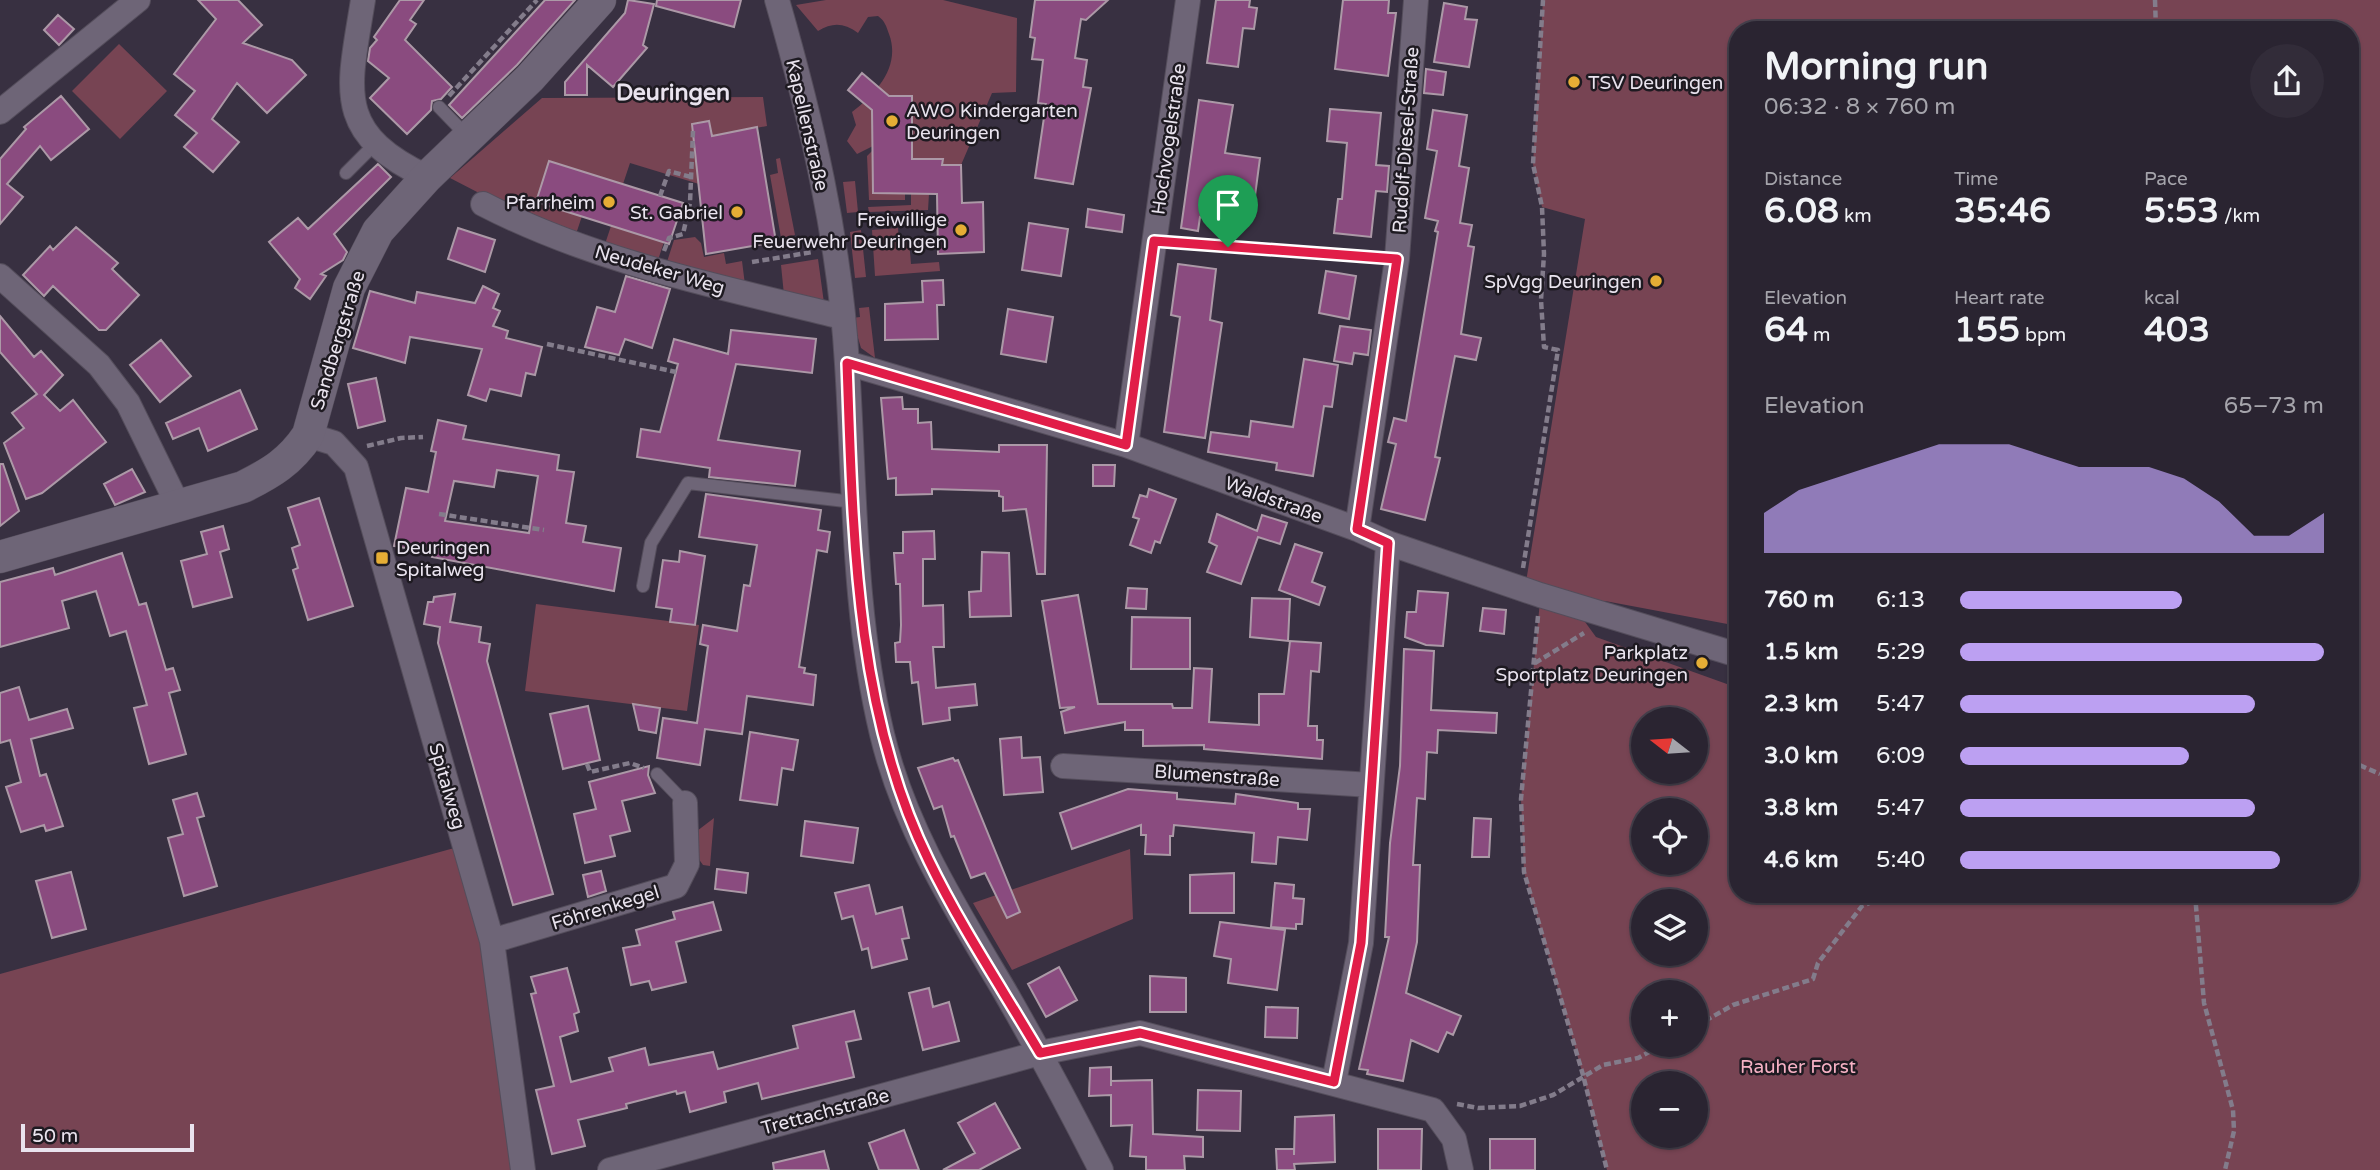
<!DOCTYPE html>
<html lang="en">
<head>
<meta charset="utf-8">
<style>
	body { margin:0; font-family:"Varela Round",sans-serif; background:#322c39; color:#f1f3f6; height:100vh; display:flex; flex-direction:column; font-size:26px; white-space:nowrap }
	* { box-sizing:border-box; margin:0 }
	p { font-size:23px; color:#a5a4ab }
	.icon { flex:none; width:38px; height:38px; fill:none; stroke:currentColor; stroke-width:2; stroke-linecap:round; stroke-linejoin:round }
	.map { position:relative; flex:1; overflow:hidden }
	.details { position:absolute; left:1729px; top:21px; width:630px; height:882px; display:flex; flex-direction:column; background:#2a2431; border-radius:28px; box-shadow:0 2px 5px #0004,0 0 0 2px #46414d }
	.details>* { flex:none }
	.needle { width:46px; rotate:287deg }
	.buttons { position:absolute; left:1631px; top:707px; display:grid; gap:14px }
	.buttons a { display:grid; place-items:center; width:77px; height:77px; border-radius:50%; background:#2a2431; box-shadow:0 2px 5px #0004,0 0 0 2px #46414d; font-size:35px }
	.scale { position:absolute; left:21px; bottom:18px; width:173px; box-sizing:border-box; padding-left:7px; border:4px solid #e9e3ee; border-top:0; font-size:19px; line-height:24px; white-space:nowrap; color:#e9e3ee; -webkit-text-stroke:5px #1e1a21; paint-order:stroke }
	.pin { position:absolute; display:grid; place-items:center; width:60px; height:60px; color:#fff; margin:-72px -30px; border-radius:50% 50% 50% 0; rotate:-45deg; box-shadow:0 0 7px #0007 }
	.pin .icon { rotate:45deg }
	.round { display:grid; place-items:center; flex:none; width:74px; height:74px; border-radius:37px; background:#322c39 }
	.overview { display:flex; align-items:center; justify-content:space-between; height:119px; padding:0 35px }
	h1 { font-size:38px; font-weight:700; line-height:52px }
	.stats { display:grid; grid-template-columns:repeat(3,1fr); gap:10px; height:119px; padding:7px 35px }
	.stats div { display:grid; align-content:center }
	.stats b { font-size:35px; font-weight:700 }
	.stats small { font-size:19px; font-weight:400 }
	.stats p { font-size:19px }
	.chart { height:196px; padding:14px 35px }
	.chart p { display:flex; justify-content:space-between }
	.chart svg { width:100%; height:126px; margin-top:7px; fill:#bca0f2; opacity:.7 }
	ul { padding:0 35px; list-style:none; font-size:23px }
	li { display:grid; grid-template-columns:112px 84px 1fr; align-items:center; height:52px }
	li i { height:18px; border-radius:9px; background:#bca0f2 }
	.map>svg:first-child { display:block }
	.green { fill:#774453; fill-rule:evenodd }
	.building { fill:#8a4b7f; stroke:#ac99a7; stroke-width:2; fill-rule:evenodd }
	.lines { fill:none; stroke-linecap:round; stroke-linejoin:round }
	.service-casing { stroke:#544d5b; stroke-width:14 }
	.minor-casing { stroke:#544d5b; stroke-width:26 }
	.tertiary-casing { stroke:#544d5b; stroke-width:33 }
	.path { stroke:#837c8b; stroke-width:4.5; stroke-dasharray:7 3.5; stroke-linecap:butt }
	.service { stroke:#6e6577; stroke-width:12 }
	.minor { stroke:#6e6577; stroke-width:24 }
	.tertiary { stroke:#6e6577; stroke-width:32 }
	.route-casing { stroke:#fff; stroke-width:14 }
	.route { stroke:#e11d48; stroke-width:9 }
	.poi-dot { fill:#e5ad35; stroke:#1e1a21; stroke-width:2.5 }
	.labels { text-anchor:middle; stroke-width:5; stroke-linejoin:round; paint-order:stroke }
	.poi-label { font-size:19px; fill:#e9e3ee; stroke:#1e1a21; text-anchor:end }
	.street-label { font-size:19px; fill:#e9e3ee; stroke:#1e1a21 }
	.park-label { font-size:19px; fill:#f6b1c4; stroke:#1e1a21 }
	.quarter-label { font-size:23px; font-weight:bold; fill:#e9e3ee; stroke:#1e1a21 }
</style>
</head>
<body>
<div class="map">
<svg width="2380" height="1170" viewBox="0 0 2380 1170">
	<rect width="100%" height="100%" fill="#383041"/>
	<!-- green -->
	<path class="green" d="M826 0H943L1017 18 1016 92 992 93 961 165H942V159H897L912 148V96L873 146 857 154 847 141 856 125 852 112C877 93 901 66 889 34 886 26 885 21 878 16L868 17 858 33C844 23 833 22 818 31L796 5Z
		M1543 0H2380V1170H1607L1583 1075 1524 872 1521 799 1540 601 1580 615 1596 637 1738 688V894H2350V30H1738V626L1605 601 1604 606 1526 582 1585 219 1542 207 1533 164ZM1643 719H1696V772H1643ZM1643 810H1696V863H1643ZM1643 901H1696V954H1643ZM1643 992H1696V1045H1643ZM1643 1083H1696V1136H1643Z
		M119 44 167 91 120 139 72 91Z
		M763 97 767 126 712 136 709 121 692 124 699 184 630 163 623 184 549 161 536 202 582 216 575 237 541 225 450 178 542 98Z
		M873 150 874 193 905 194V200H869L867 156Z
		M780 158 795 235 781 238 770 175 778 173 776 159Z
		M855 181 858 212 847 213 843 182Z
		M911 194H929L928 210 869 212 868 207 911 205Z
		M611 226 664 242 657 263 604 247Z
		M898 228 899 240H909L911 264 939 262 940 271 875 276 872 230Z
		M861 230 866 277 855 278 850 232Z
		M695 237 701 243 704 257 724 253 726 264 742 261 745 285 666 265 674 240Z
		M818 259 824 303 784 295 781 265Z
		M869 307 875 358 861 348 852 318 860 317 859 308Z
		M536 604 699 625 687 711 525 691Z
		M714 818 710 866 703 865 698 858 697 831Z
		M465 845 523 1170H0V974Z
		M1130 849 1133 919 1012 970 973 903Z"/>
	<!-- building -->
	<path class="building" d="M198 0H238L262 25 243 43 292 60 306 75 267 113 237 83 212 119 239 142 213 172 184 147 197 133 175 115 195 91 174 74 216 19Z
		M400 0H424L410 20 416 24 405 40 452 87 441 99 432 101 431 110 407 134 370 98 389 78 368 61 370 48 377 40 374 37Z
		M545 0H575L517 65 462 118 449 105Z
		M628 0 654 4 643 45 647 48 613 87 587 65V95H565V82L625 13Z
		M657 0H741L734 27 656 6Z
		M1035 0H1108L1086 20 1081 19 1075 58 1087 60 1083 87 1091 88 1073 184 1035 178 1046 104 1038 103 1043 60 1032 59 1035 38 1030 37Z
		M1216 0H1250L1249 7 1257 8 1254 29 1243 28 1238 67 1207 63Z
		M1343 0H1389L1388 13H1396L1388 76 1335 69Z
		M1444 3 1467 7 1465 19 1477 20 1469 67 1434 62Z
		M58 15 74 29 59 45 44 30Z
		M1426 69 1446 72 1443 95 1424 93Z
		M862 73 889 96H912V159H943L942 165H961L962 203 983 202 984 252 938 254 937 194 873 193 872 110 848 90Z
		M61 96 89 129 51 160 40 146 7 184 23 197 0 224V159L26 129 24 127Z
		M1199 100 1233 105 1225 153 1260 158 1253 211 1221 206 1219 220 1200 217 1198 231 1181 228Z
		M1330 109 1381 113 1376 165 1389 166 1387 192 1376 191 1371 237 1334 233 1338 199H1342L1347 143 1327 141Z
		M1433 110 1467 115 1459 166 1469 168 1460 223 1472 225 1468 246 1474 247 1461 334 1481 338 1476 360 1455 356 1435 457 1440 458 1425 520 1381 509 1396 444 1388 442 1394 418 1406 421 1438 232 1435 231 1438 221 1425 218 1437 151 1427 149Z
		M709 121 712 136 757 127 776 242 706 254 692 124Z
		M549 161 683 203 669 244 536 202Z
		M378 164 391 177 334 234 347 252 343 260 321 274 326 276 310 299 295 288 300 279 269 242 298 218 308 229Z
		M1088 209 1124 215 1122 232 1086 227Z
		M1029 223 1068 229 1061 276 1022 270Z
		M76 227 118 263 112 269 139 295 106 330H99L53 286 44 296 23 275 50 246 53 250Z
		M458 228 495 240 485 272 448 259Z
		M1178 264 1216 269 1210 320 1222 323 1205 438 1164 432 1180 317 1171 315Z
		M1326 271 1356 276 1349 319 1319 313Z
		M626 276 670 289 652 348 625 339 619 355 585 347 597 307 615 312Z
		M943 280 944 305H937L938 339 885 340V304L923 302 922 281Z
		M483 286 499 294 493 308 500 311 493 326 508 331 506 338 542 347 535 375 526 373 521 396 490 389 486 401 468 395 482 349 410 337 405 363 353 348 370 291 415 303 417 292 475 303Z
		M1008 309 1053 317 1046 362 1001 354Z
		M0 316 34 357 41 351 63 375 44 395 60 411 73 400 106 442 42 493 26 499 4 443 24 428 12 413 37 394 0 352Z
		M1340 326 1371 330 1368 355 1354 353 1352 364 1334 361Z
		M731 330 816 339 812 373 736 364 718 440 800 451 795 486 709 477 710 468 637 457 641 429 660 432 678 364 668 361 674 339 728 354Z
		M161 340 191 376 160 402 130 365Z
		M1304 359 1338 365 1332 407 1324 406 1313 476 1276 470 1277 463 1208 452 1211 432 1249 437 1251 421 1293 427Z
		M376 378 385 421 358 428 348 384Z
		M240 390 257 429 208 451 199 428 173 439 166 423Z
		M902 397 903 409H918V423L931 422 932 449 999 452V445H1047L1045 574H1037L1026 509 1003 511V497L999 496V491L932 489V494L896 495V478L888 479 881 398Z
		M438 420 466 426 463 439 559 455 557 470 574 472 566 523 586 526 583 542 621 548 614 591 432 557 433 553 394 546 406 488 428 492 436 452 431 451ZM497 470 538 476 529 533 445 521 454 481 494 487Z
		M0 464H3L19 511 0 526Z
		M1093 465H1115L1114 486H1093Z
		M132 469 145 492 115 505 104 484Z
		M1149 489 1176 499 1160 543 1155 541 1151 553 1130 545 1139 519 1133 517 1140 495 1147 497Z
		M706 494 821 510 818 530 830 532 827 552 817 550 799 667 805 668 804 673 816 675 813 705 747 696 742 734 705 729 700 765 657 758 663 718 697 723 708 646 700 644 703 625 737 631 744 585 750 586 757 545 699 537Z
		M319 498 353 606 308 620 293 570 298 568 292 548 300 545 288 508Z
		M1217 514 1257 531 1262 515 1287 523 1280 544 1258 537 1241 584 1207 572 1217 546 1209 542Z
		M223 526 229 549 220 552 232 597 193 607 181 561 207 554 201 532Z
		M934 531 935 559H923V606L943 605 944 647H933L936 688 975 684 977 705 949 708 950 720 923 724 918 682 912 683 910 662H896L895 643 900 642 901 625 900 584H896L894 553H903V532Z
		M1295 544 1322 553 1312 582 1325 587 1319 605 1279 590Z
		M680 551 705 556 695 625 670 622 672 609 656 607 663 560 679 562Z
		M982 552 1009 553 1011 616 970 617 969 592 981 591Z
		M122 553 139 605 146 603 166 670 173 668 180 690 169 693 186 754 149 764 134 708 147 705 126 631 110 636 96 591 62 601 69 628 0 647V582L53 568 55 575Z
		M1128 588 1147 589 1146 609 1126 608Z
		M1418 591 1448 593 1443 646 1426 645 1405 637 1407 612H1416Z
		M455 594 450 622 481 627 479 642 490 644 487 661 553 894 513 905 438 643 440 627 424 624 428 602H433L434 597Z
		M1078 595 1098 704H1172L1173 708H1192L1194 668 1212 669 1209 722 1259 725V694H1284L1290 641 1321 643 1319 672 1311 671 1308 726H1317V740H1323L1322 759 1204 749V745L1143 746V730H1125V722L1065 733 1061 712 1075 707 1060 708 1042 601Z
		M1252 598 1290 599 1288 641 1250 637Z
		M1483 608 1506 610 1504 634 1480 631Z
		M1132 617 1190 618V669H1131Z
		M1404 649 1434 651 1431 710 1497 713 1496 733 1438 730 1437 753 1427 752 1425 799 1417 798 1413 865H1420L1417 942 1406 993 1461 1016 1453 1035 1447 1032 1438 1052 1411 1040 1403 1081 1367 1074 1368 1070 1359 1069 1389 937H1385L1390 843 1400 766Z
		M19 687 29 720 67 709 73 728 31 739 40 776 46 774 63 826 46 831 44 825 21 832 6 787 21 782 10 740 0 743V693Z
		M633 704 660 708 656 733 639 730Z
		M588 706 600 760 563 769 550 714Z
		M750 732 798 740 793 770 782 768 777 805 740 800Z
		M1021 737 1022 758 1040 757 1043 792 1004 795 1000 739Z
		M953 758 955 761 958 760 1020 912 1007 918 985 873 971 878 954 836 951 837 942 806 934 809 918 768Z
		M649 766 648 775 655 793 622 801 630 831 610 836 615 856 585 863 574 814 596 809 589 782Z
		M1128 789 1177 793V799L1235 804 1236 794 1298 803V809H1310L1307 840 1278 837 1276 864 1252 862 1254 833 1174 825 1173 836H1170V855L1145 854 1146 835H1141V825L1072 849 1060 813Z
		M197 793 204 816 197 818 217 886 184 896 168 838 183 834 173 800Z
		M1474 818 1491 819 1489 857H1472Z
		M805 821 858 828 853 863 801 856Z
		M717 869 748 873 746 893 715 889Z
		M601 871 606 891 588 897 583 875Z
		M71 872 86 929 52 938 36 881Z
		M1234 873V913H1190V875Z
		M1275 883 1294 885 1293 898 1304 899 1302 924H1296V929L1271 927Z
		M869 885 876 914 902 907 909 938 902 939 907 959 872 968 868 948 862 950 853 916 842 919 835 893Z
		M713 902 721 930 676 942 686 982 652 990 649 981 631 985 623 948 640 945 636 930 675 919 673 912Z
		M1220 922 1285 930 1277 990 1228 983 1231 959 1214 956Z
		M1059 967 1077 1000 1046 1017 1028 984Z
		M567 968 579 1012 574 1014 578 1031 560 1037 571 1082 613 1071 609 1058 645 1048 649 1065 713 1052 718 1069 798 1048 793 1026 854 1011 861 1039 846 1042 854 1077 762 1099 758 1083 724 1092 726 1102 690 1112 685 1092 677 1094 676 1091 626 1104 627 1108 578 1120 585 1146 552 1154 536 1090 554 1086 531 994 536 993 531 977Z
		M1150 976 1186 978V1012H1150Z
		M929 988 933 1007 949 1002 959 1041 923 1050 909 993Z
		M1266 1007 1298 1008 1297 1038 1265 1037Z
		M1111 1067V1086V1081L1152 1080 1153 1134 1203 1137V1157L1184 1156 1185 1170H1146V1157L1130 1156 1132 1125 1111 1126V1095L1089 1096 1090 1068Z
		M1198 1090 1241 1091 1240 1131 1197 1130Z
		M995 1103 1020 1148 979 1170H943L975 1153 958 1123Z
		M1334 1115 1335 1162 1294 1164 1295 1170H1277L1276 1149H1294V1155L1295 1117Z
		M1378 1129H1422L1421 1170H1378Z
		M904 1130 919 1170H879L869 1143Z
		M1490 1139H1535V1170H1490Z
		M824 1151 829 1170H774L773 1163Z"/>
	<g class="lines">
		<!-- service casing -->
		<g class="service-casing">
			<path id="service" d="M439 107 469 138
				M346 173 374 145
				M643 586 651 543 688 483 854 502
				M657 774 685 803"/>
		</g>
		<!-- minor casing -->
		<g class="minor-casing">
			<path id="minor" d="M363 0C349 89 332 132 427 177
				M777 0C811 118 840 241 847 364 855 487 853 614 882 734 904 827 956 909 1004 990 1038 1049 1070 1109 1101 1170
				M0 112 138 0
				M483 204C595 262 721 287 842 317
				M0 276 99 365 128 403 178 505
				M847 363 1126 445 1357 529 1388 543 1540 595 1738 655
				M308 435 334 443 356 467 492 941 523 1170
				M1126 445 1188 0
				M1357 529 1397 259 1416 0
				M1063 766 1371 785
				M492 941 676 886 687 864 685 803
				M1334 1082 1361 943 1388 543
				M610 1170 1040 1053 1140 1033 1433 1110 1454 1139 1461 1170"/>
		</g>
		<!-- tertiary casing -->
		<g class="tertiary-casing">
			<path id="tertiary" d="M0 557 243 487C271 473 290 462 308 435L349 288 378 231 427 177 530 78 600 0"/>
		</g>
		<!-- path -->
		<path class="path" d="M2155 0 2156 30
			M449 96 537 0
			M660 196 669 171 691 177
			M1176 243 1376 259
			M664 251 669 238 683 234 690 203 693 131
			M752 262 813 252
			M547 344 676 372
			M367 446 401 438 423 437
			M439 514 544 530
			M1523 568 1558 350 1544 347 1541 300 1544 254 1542 207 1533 164 1543 0
			M1538 616 1521 799 1524 872 1583 1075 1607 1170
			M1535 663 1584 633
			M2350 761 2380 774
			M587 764 590 772 630 763 644 768
			M2195 894 2204 1003 2233 1110 2234 1131 2225 1170
			M1696 1026 1733 1005 1813 979 1818 963 1862 906 1891 894
			M1457 1104 1478 1108 1520 1106 1553 1095 1603 1065 1638 1058 1662 1045"/>
		<!-- service -->
		<use href="#service" class="service"/>
		<!-- minor -->
		<use href="#minor" class="minor"/>
		<!-- tertiary -->
		<use href="#tertiary" class="tertiary"/>
	</g>
	<g class="lines">
		<!-- route casing -->
		<g class="route-casing">
			<path id="route" d="M1154 241 1397 259 1357 529 1388 543 1361 943 1334 1082 1140 1033 1040 1053C1003 990 961 927 929 861 854 709 853 529 847 363L1126 445Z"/>
		</g>
		<!-- route -->
		<use href="#route" class="route"/>
	</g>
	<!-- markers -->
	<g class="poi-dot">
		<circle cx="1574" cy="82" r="7"/>
		<circle cx="892" cy="121" r="7"/>
		<circle cx="609" cy="202" r="7"/>
		<circle cx="737" cy="212" r="7"/>
		<circle cx="961" cy="230" r="7"/>
		<circle cx="1656" cy="281" r="7"/>
		<rect x="375" y="551" width="14" height="14" rx="3.5"/>
		<circle cx="1702" cy="663" r="7"/>
	</g>
	<g class="labels">
		<!-- poi labels -->
		<g class="poi-label">
			<text x="1588" y="89" text-anchor="start">TSV Deuringen</text>
			<text x="906" y="117" text-anchor="start">AWO Kindergarten<tspan x="906" dy="22">Deuringen</tspan></text>
			<text x="595" y="209">Pfarrheim</text>
			<text x="723" y="219">St. Gabriel</text>
			<text x="947" y="226">Freiwillige<tspan x="947" dy="22">Feuerwehr Deuringen</tspan></text>
			<text x="1642" y="288">SpVgg Deuringen</text>
			<text x="396" y="554" text-anchor="start">Deuringen<tspan x="396" dy="22">Spitalweg</tspan></text>
			<text x="1688" y="659">Parkplatz<tspan x="1688" dy="22">Sportplatz Deuringen</tspan></text>
		</g>
		<!-- street labels -->
		<g class="street-label">
			<text transform="translate(808 125) rotate(77)" y="7">Kapellenstraße</text>
			<text transform="translate(1168 139) rotate(-82)" y="7">Hochvogelstraße</text>
			<text transform="translate(1405 140) rotate(-86)" y="7">Rudolf-Diesel-Straße</text>
			<text transform="translate(660 269) rotate(16)" y="7">Neudeker Weg</text>
			<text transform="translate(337 340) rotate(-73)" y="7">Sandbergstraße</text>
			<text transform="translate(1274 499) rotate(20)" y="7">Waldstraße</text>
			<text transform="translate(1217 775) rotate(4)" y="7">Blumenstraße</text>
			<text transform="translate(448 786) rotate(74)" y="7">Spitalweg</text>
			<text transform="translate(605 907) rotate(-17)" y="7">Föhrenkegel</text>
			<text transform="translate(825 1111) rotate(-15)" y="7">Trettachstraße</text>
		</g>
		<!-- park labels -->
		<g class="park-label">
			<text x="1798" y="1073">Rauher Forst</text>
		</g>
		<!-- quarter labels -->
		<g class="quarter-label">
			<text x="673" y="100">Deuringen</text>
		</g>
	</g>
</svg>
<div class="buttons">
<a><svg class="needle" viewBox="-14 -14 28 28"><path d="M0-13l5 13h-10z" fill="#e53935"/><path d="M0 13l5-13h-10z" fill="#a5a4ab"/></svg></a>
<a><svg class="icon" aria-label="locate" viewBox="0 0 24 24"><circle cx="12" cy="12" r="6"/><path d="M12 2v4M12 18v4M2 12h4M18 12h4"/></svg></a>
<a><svg class="icon" aria-label="layers" viewBox="0 0 24 24"><path d="M12 4l9 5-9 5-9-5zM3 14l9 5 9-5"/></svg></a>
<a>+</a>
<a>−</a>
</div>
<div class="scale">50 m</div>
<div class="pin" style="left:1228px;top:247px;background:#1e9e55"><svg class="icon" aria-label="arrive" viewBox="0 0 24 24"><path d="M6 21V4h12l-3 4 3 4H6"/></svg></div>
<section class="details">
<div class="overview"><div><h1>Morning run</h1><p>06:32 · 8 × 760 m</p></div><a class="round"><svg class="icon" aria-label="share" viewBox="0 0 24 24"><path d="M12 15V3M7 8l5-5 5 5M5 13v7h14v-7"/></svg></a></div>
<div class="stats">
<div><p>Distance</p><b>6.08<small> km</small></b></div>
<div><p>Time</p><b>35:46</b></div>
<div><p>Pace</p><b>5:53<small> /km</small></b></div>
</div>
<div class="stats">
<div><p>Elevation</p><b>64<small> m</small></b></div>
<div><p>Heart rate</p><b>155<small> bpm</small></b></div>
<div><p>kcal</p><b>403</b></div>
</div>
<div class="chart"><p><span>Elevation</span>65–73 m</p>
<svg viewBox="0 0 160 44" preserveAspectRatio="none"><path d="M0 44V30L10 22L20 18L30 14L40 10L50 6L60 6L70 6L80 10L90 14L100 14L110 14L120 18L130 26L140 38L150 38L160 30V44z"/></svg>
</div>
<ul>
<li><b>760 m</b>6:13<i style="width:61%"></i></li>
<li><b>1.5 km</b>5:29<i style="width:100%"></i></li>
<li><b>2.3 km</b>5:47<i style="width:81%"></i></li>
<li><b>3.0 km</b>6:09<i style="width:63%"></i></li>
<li><b>3.8 km</b>5:47<i style="width:81%"></i></li>
<li><b>4.6 km</b>5:40<i style="width:88%"></i></li>
</ul>
</section>
</div>
</body>
</html>
